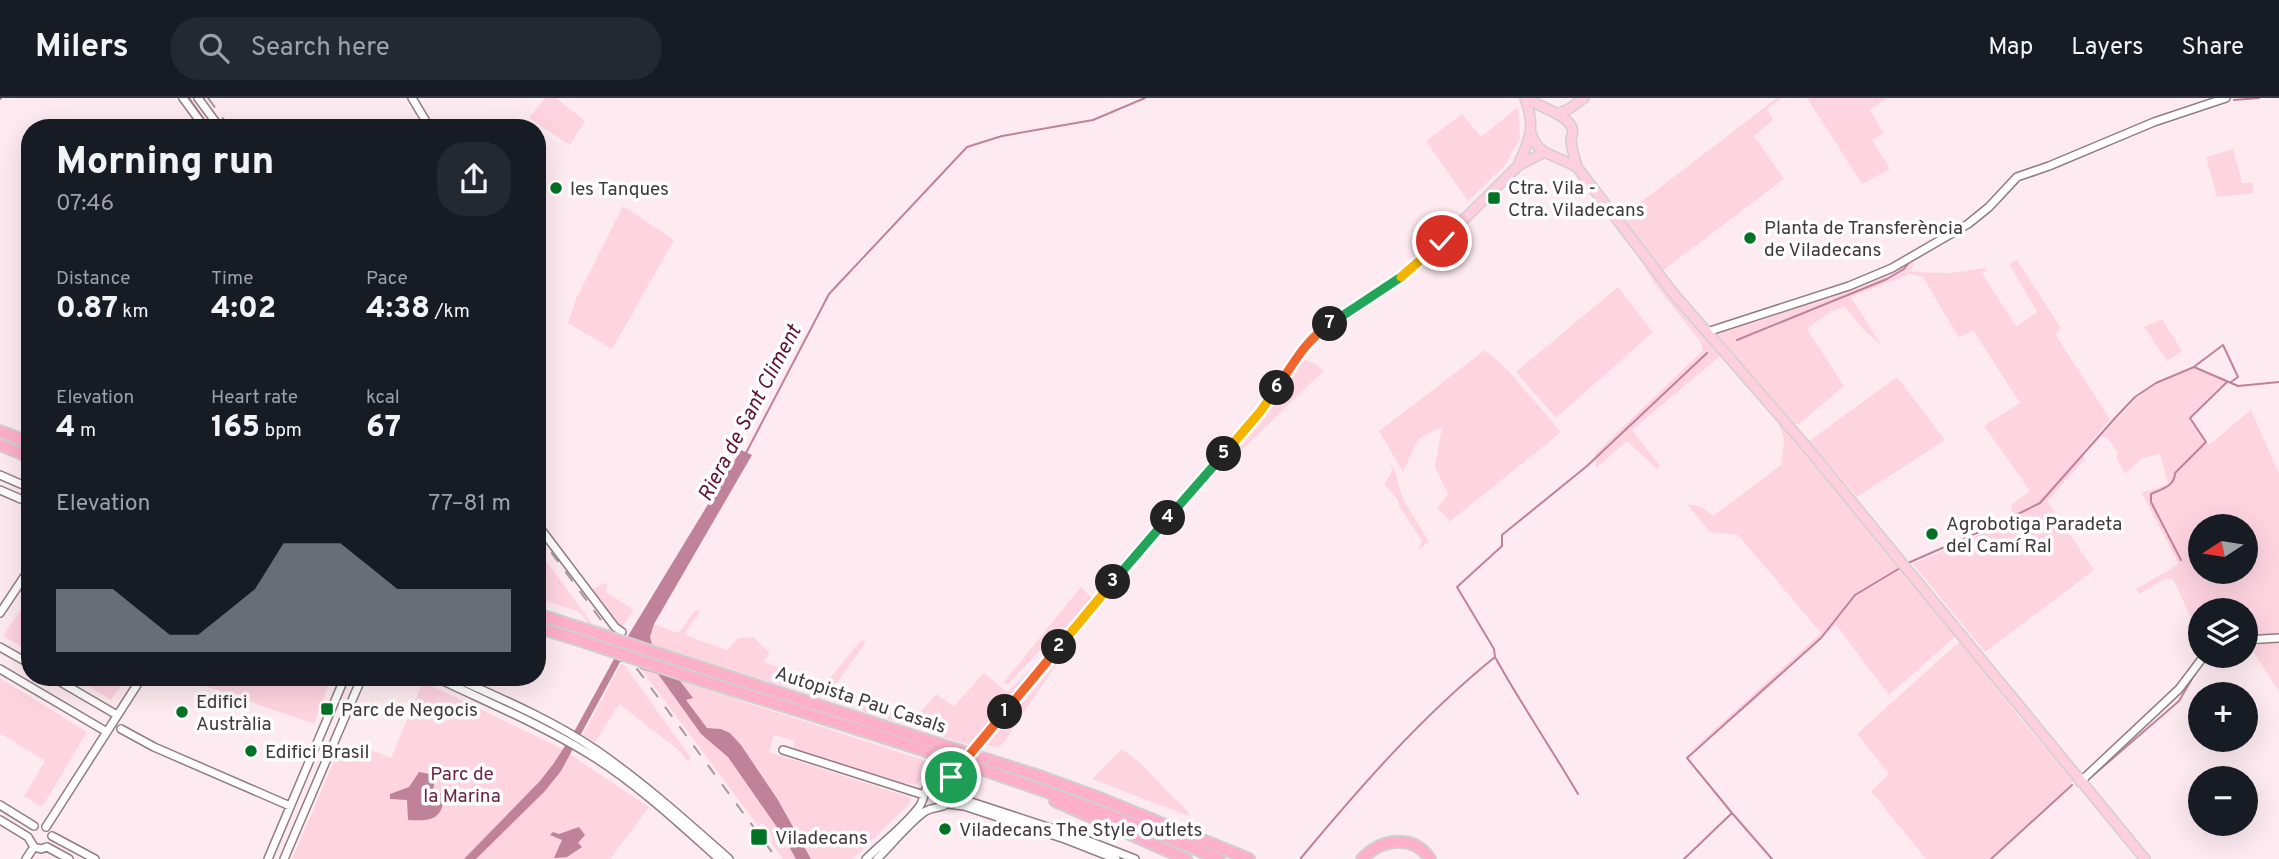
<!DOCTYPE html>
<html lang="en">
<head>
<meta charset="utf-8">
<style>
	body { margin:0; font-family:Overpass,sans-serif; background:#242831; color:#f1f3f6; height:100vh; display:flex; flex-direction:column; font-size:26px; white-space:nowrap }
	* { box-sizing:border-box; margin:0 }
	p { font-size:23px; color:#9ea1a6 }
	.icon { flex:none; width:38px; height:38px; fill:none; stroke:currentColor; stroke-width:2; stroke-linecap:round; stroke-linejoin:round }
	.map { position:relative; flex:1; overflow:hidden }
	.sheet { position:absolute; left:21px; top:21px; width:525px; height:567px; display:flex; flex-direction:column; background:#171b24; border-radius:28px; box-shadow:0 7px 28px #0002 }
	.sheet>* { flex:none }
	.needle { width:46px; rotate:258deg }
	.fabs { position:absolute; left:2188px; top:416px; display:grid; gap:14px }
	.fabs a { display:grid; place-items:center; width:70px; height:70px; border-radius:50%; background:#171b24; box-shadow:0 7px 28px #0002; font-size:35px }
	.pin { position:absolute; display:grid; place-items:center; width:60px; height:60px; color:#fff; margin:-30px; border:4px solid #fff; border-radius:50%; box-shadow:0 2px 7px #0007 }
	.km { position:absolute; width:35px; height:35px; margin:-18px; border-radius:50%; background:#222; color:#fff; font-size:19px; line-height:35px; text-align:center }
	.round { display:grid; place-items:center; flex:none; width:74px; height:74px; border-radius:28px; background:#242831 }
	.head { display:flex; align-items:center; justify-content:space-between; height:119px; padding:0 35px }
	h1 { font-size:38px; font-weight:800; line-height:52px }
	.stats { display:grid; grid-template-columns:repeat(3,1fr); gap:10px; height:119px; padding:7px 35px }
	.stats div { display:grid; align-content:center }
	.stats b { font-size:30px; font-weight:800 }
	.stats small { font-size:19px; font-weight:400 }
	.stats p { font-size:19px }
	.chart { height:196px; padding:14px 35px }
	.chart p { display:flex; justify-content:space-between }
	.chart svg { width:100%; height:126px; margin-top:7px; fill:#8c9099; opacity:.7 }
	header { display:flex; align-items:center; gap:42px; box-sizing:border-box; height:98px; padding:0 35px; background:#171b24; border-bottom:2px solid #363941 }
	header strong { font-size:33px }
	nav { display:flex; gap:38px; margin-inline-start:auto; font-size:24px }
	.search { width:490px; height:63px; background:#242831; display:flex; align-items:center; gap:18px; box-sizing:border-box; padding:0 24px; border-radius:28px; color:#9ea1a6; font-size:26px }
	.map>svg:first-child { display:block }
	.green { fill:#fed4e1; fill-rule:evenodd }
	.water { fill:#c08298 }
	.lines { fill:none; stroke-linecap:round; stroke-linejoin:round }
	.stream { stroke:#c08298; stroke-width:2 }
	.minor-casing { stroke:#927d84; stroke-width:10 }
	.major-casing { stroke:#d1cfd0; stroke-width:12 }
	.highway-casing { stroke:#d1cfd0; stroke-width:14 }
	.minor { stroke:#fff; stroke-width:7 }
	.major { stroke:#fecfdf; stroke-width:9 }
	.highway { stroke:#feafca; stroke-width:10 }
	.rail { stroke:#a6989d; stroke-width:2; stroke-dasharray:12 12; stroke-linecap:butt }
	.major-bridge-casing { stroke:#d1cfd0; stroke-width:12; stroke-linecap:butt }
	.highway-bridge-casing { stroke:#d1cfd0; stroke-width:14; stroke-linecap:butt }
	.major-bridge { stroke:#fecfdf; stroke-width:9 }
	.highway-bridge { stroke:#feafca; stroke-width:10 }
	.split-1-casing { stroke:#fff; stroke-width:14 }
	.split-2-casing { stroke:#fff; stroke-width:14 }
	.split-3-casing { stroke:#fff; stroke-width:14 }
	.split-4-casing { stroke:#fff; stroke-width:14 }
	.split-5-casing { stroke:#fff; stroke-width:14 }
	.split-6-casing { stroke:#fff; stroke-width:14 }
	.split-7-casing { stroke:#fff; stroke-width:14 }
	.split-8-casing { stroke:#fff; stroke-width:14 }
	.split-9-casing { stroke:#fff; stroke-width:14 }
	.split-1 { stroke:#f0652b; stroke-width:9 }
	.split-2 { stroke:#f0652b; stroke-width:9 }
	.split-3 { stroke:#f5b400; stroke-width:9 }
	.split-4 { stroke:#22a559; stroke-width:9 }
	.split-5 { stroke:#22a559; stroke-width:9 }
	.split-6 { stroke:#f5b400; stroke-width:9 }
	.split-7 { stroke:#f0652b; stroke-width:9 }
	.split-8 { stroke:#22a559; stroke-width:9 }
	.split-9 { stroke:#f5b400; stroke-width:9 }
	.poi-dot { fill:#007225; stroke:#fefefe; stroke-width:2.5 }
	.labels { text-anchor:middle; stroke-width:7; stroke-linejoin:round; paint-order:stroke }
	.poi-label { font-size:19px; fill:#41383b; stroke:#fefefe; text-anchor:start }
	.street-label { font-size:19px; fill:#41383b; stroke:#fefefe }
	.park-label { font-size:19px; fill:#6d2343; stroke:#fefefe }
	.water-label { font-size:21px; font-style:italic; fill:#5d1436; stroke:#fefefe }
</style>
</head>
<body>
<header>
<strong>Milers</strong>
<div class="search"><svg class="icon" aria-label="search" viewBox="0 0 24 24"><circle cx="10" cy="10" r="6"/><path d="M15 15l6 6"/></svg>Search here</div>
<nav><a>Map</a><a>Layers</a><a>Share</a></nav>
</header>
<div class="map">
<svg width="2279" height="761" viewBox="0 0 2279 761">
	<rect width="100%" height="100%" fill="#feebf1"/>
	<!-- green -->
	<path class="green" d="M545 0H556L585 23 570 47 529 20Z
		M1777 0H1782L1767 11 1773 22 1754 38 1784 81 1661 174 1620 120Z
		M1807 0H1888L1870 11 1883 35 1872 42 1890 71 1862 86Z
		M1518 9 1520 40 1505 67 1468 103 1426 43 1462 16 1481 39Z
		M2233 51 2242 85H2252L2254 95 2217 99 2206 59Z
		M623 108 674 142 612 251 568 225 576 201Z
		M2017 162 2061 230 2055 236 2110 321 2082 355 2085 361 2047 403 2094 472 1985 554 1913 466 2014 421 2011 407 2030 393 1984 328 2020 305 1973 232 1959 240 1923 179 1910 176 1851 199 1881 247 1863 231 1845 209 1831 213 1807 231 1844 288 1799 326H1795L1715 235 1800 206 1830 200 1906 165 1914 164 1911 174 1951 175 1985 170 1987 173 1981 174 2016 228 2037 214 2009 166Z
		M1643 166 1720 258 1632 332 1660 368 1657 371 1627 343 1596 370 1595 356 1703 252 1700 243 1654 185Z
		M1618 189 1653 234 1556 320 1516 274Z
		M2162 221 2182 253 2167 263 2144 229Z
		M1485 252 1507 271 1561 334 1449 424 1448 420 1437 410 1448 396 1435 369 1442 329 1418 341 1403 374 1379 333Z
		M1304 262 1316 266 1323 273 1212 381 1263 322Z
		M2194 270 2226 283 2189 319 2209 347 2251 312 2279 375V536H2257L2245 539V513H2200V546L2193 524 2173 481H2164L2139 496 2136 491 2179 466 2141 394 2155 391 2168 386 2160 356 2142 360 2125 376 2116 359 2118 355 2109 341 2101 338 2136 301 2156 286ZM2200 429H2245V474H2200Z
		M1897 279 1945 342 1857 399 1809 343Z
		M1778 323 1897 468 1956 538 1889 597 1836 527 1755 602 1685 658 1821 535 1738 437 1710 434 1687 406 1702 409 1713 418 1781 367 1784 342Z
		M1388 362 1395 372 1402 399 1429 444 1418 452 1422 443 1399 408 1398 402 1384 386 1393 372Z
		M537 450 593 527 589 526 579 514 537 500V481L544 483 546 477 537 465Z
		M604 485 607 487 606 494 634 512 623 528 616 526 591 492Z
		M1081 489 1093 502 1072 530C1060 528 1055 531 1050 542L1008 586 1003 585Z
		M30 498V553L3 538Z
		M695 513H701L686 533 687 538 727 552 738 540 753 539 770 555 763 564 825 586 862 541 866 544 834 589 916 619 936 596 954 608 984 575 1007 594 1058 545 972 648 652 546 650 539 654 526 678 535Z
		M1960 543 2024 625 2074 683 1990 761H1926L1871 693 1889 676 1857 636Z
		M2279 545V594L2249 547Z
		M1061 559 1002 647 995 649 987 647Z
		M622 564 691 660 687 663 680 653 619 606 595 644 583 637Z
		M641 571 658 576 701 636 727 652 760 699 796 761H783L770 743 773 740 763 725 758 728Z
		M74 579H127L111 602Z
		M190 579H313L329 586 314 626 189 582Z
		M0 580 87 634 42 709 24 698 45 663 0 635Z
		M680 583 942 668 941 671 923 678 916 687 905 684 904 687 793 652 794 643 774 637 769 654 909 699 911 704 853 761H811L778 702 741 647 730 635 721 631 707 630 686 602 693 600Z
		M423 584 559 649 649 709 610 761H292L340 649 345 651 359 647 391 660Z
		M1122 651 1140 665 1188 714 1189 718 1092 681Z"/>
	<!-- water -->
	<path class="water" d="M741 352 752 357 654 526 650 539 652 546 693 600 686 602 707 630 721 631 730 635 741 647 778 702 811 761H796L783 738 728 659 701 636 658 576 641 571 631 563 620 564 561 673 545 693 476 761H464L540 683 554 665 575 632 614 561Z
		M419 674 435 677 433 695H445C442 722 433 723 408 722L407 702 390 701V696L409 689Z
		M579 729 585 737 578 745 582 749 567 759 554 760 562 742 550 737 553 734 559 736Z"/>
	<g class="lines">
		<!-- stream -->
		<path class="stream" d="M189 0 210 30
			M0 1 1 0
			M2234 2 2259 0
			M2052 71 2111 46
			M1994 109 2018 84
			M1978 123 1990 113
			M1737 242 1887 181 1904 171 1910 163
			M2195 268 2223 247 2238 279 2231 284
			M746 355 829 196 967 49 1002 38 1093 22 1145 0
			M2181 462 2151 404V396C2162 391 2175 388 2175 375L2206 344 2190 320 2227 284
			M1908 465 2002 424 2040 405 2116 319 2135 299 2156 285 2194 269 2238 288 2279 284
			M1495 559C1521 606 1551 650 1578 696
			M2204 564 2209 558
			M2090 680 2179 603 2196 574
			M1732 715 1687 660 1821 540 1855 497 1900 470
			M1301 760C1361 688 1422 618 1495 559L1494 551 1457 489 1502 448V437L1587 368 1707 255
			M1684 761 1732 715 1772 761
			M1991 761 2072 687"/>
		<!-- minor casing -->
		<g class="minor-casing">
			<path id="minor" d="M183 0 205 30
				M198 0 220 30
				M412 0 430 30
				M1707 234 1849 188 1892 170 1968 126 1989 109 2017 79 2049 68 2154 24 2226 0
				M0 377 30 390
				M0 392 30 405
				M537 426 615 529 622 534
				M0 515 30 470
				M2245 542 2279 540
				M0 549 30 566
				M0 571 107 634
				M52 579 117 617
				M435 579C487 604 540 626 589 656 635 684 679 725 719 761
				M453 579C502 601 552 622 596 652 644 685 686 723 729 761
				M121 631 154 649 290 708
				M783 652 924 697
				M2080 684 2179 591 2204 558
				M951 694 962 701 1081 740 1135 761
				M948 706 964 708 1065 741 1116 761
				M0 707 34 728
				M0 722 28 739
				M46 729 142 579
				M52 738 95 761
				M28 739 34 749 41 751 47 749
				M47 749 69 761
				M26 761 34 749
				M268 761 345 579
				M284 761 362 579
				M866 761C883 744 905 728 919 709 927 698 922 687 936 682L946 685 951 694C950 714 936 706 924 714 907 727 892 746 877 761"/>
		</g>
		<!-- major casing -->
		<g class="major-casing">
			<path id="major" d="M1526 0C1538 8 1568 17 1572 30 1574 38 1572 34 1571 41 1571 50 1575 60 1577 69
				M1557 16 1569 11 1584 0
				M1532 37C1536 57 1561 59 1577 69L1673 195 1806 348 2145 761
				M1519 65C1531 39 1535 28 1525 0
				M982 642 1154 435 1260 314 1297 258 1311 242 1405 175 1442 143 1519 67 1545 54"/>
		</g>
		<!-- highway casing -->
		<g class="highway-casing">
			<path id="highway" d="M0 333 30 345
				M0 347 30 359
				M537 516 593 534
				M537 529 591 546
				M678 562 1042 679 1097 699 1249 761
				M675 574C858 632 1043 685 1219 761
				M1055 703 1186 761
				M1362 761C1381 741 1413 735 1430 761"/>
		</g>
		<!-- minor -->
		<use href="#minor" class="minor"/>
		<!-- major -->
		<use href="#major" class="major"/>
		<!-- highway -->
		<use href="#highway" class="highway"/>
		<!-- rail -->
		<path class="rail" d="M208 0 230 30
			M537 435 777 761"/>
		<!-- major-bridge casing -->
		<g class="major-bridge-casing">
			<path id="major-bridge" d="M952 678 982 642"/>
		</g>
		<!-- highway-bridge casing -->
		<g class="highway-bridge-casing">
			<path id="highway-bridge" d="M593 534 678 562
				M591 546 675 574"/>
		</g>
		<!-- major-bridge -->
		<use href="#major-bridge" class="major-bridge"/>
		<!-- highway-bridge -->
		<use href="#highway-bridge" class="highway-bridge"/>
	</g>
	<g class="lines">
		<!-- split-1 casing -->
		<g class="split-1-casing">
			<path id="split-1" d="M951 679 1005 614"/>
		</g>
		<!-- split-2 casing -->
		<g class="split-2-casing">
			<path id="split-2" d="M1005 614 1059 549"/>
		</g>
		<!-- split-3 casing -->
		<g class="split-3-casing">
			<path id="split-3" d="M1059 549 1113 484"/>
		</g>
		<!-- split-4 casing -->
		<g class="split-4-casing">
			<path id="split-4" d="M1113 484 1168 420"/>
		</g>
		<!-- split-5 casing -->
		<g class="split-5-casing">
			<path id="split-5" d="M1168 420 1224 356"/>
		</g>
		<!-- split-6 casing -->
		<g class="split-6-casing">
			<path id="split-6" d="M1224 356 1260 314 1277 290"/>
		</g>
		<!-- split-7 casing -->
		<g class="split-7-casing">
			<path id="split-7" d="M1277 290C1293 266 1305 243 1330 226"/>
		</g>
		<!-- split-8 casing -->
		<g class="split-8-casing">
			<path id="split-8" d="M1330 226 1401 179"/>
		</g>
		<!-- split-9 casing -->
		<g class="split-9-casing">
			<path id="split-9" d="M1401 179 1442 143"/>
		</g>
		<!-- split-1 -->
		<use href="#split-1" class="split-1"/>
		<!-- split-2 -->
		<use href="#split-2" class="split-2"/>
		<!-- split-3 -->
		<use href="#split-3" class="split-3"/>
		<!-- split-4 -->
		<use href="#split-4" class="split-4"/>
		<!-- split-5 -->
		<use href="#split-5" class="split-5"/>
		<!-- split-6 -->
		<use href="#split-6" class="split-6"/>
		<!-- split-7 -->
		<use href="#split-7" class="split-7"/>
		<!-- split-8 -->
		<use href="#split-8" class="split-8"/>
		<!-- split-9 -->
		<use href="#split-9" class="split-9"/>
	</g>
	<!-- markers -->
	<g class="poi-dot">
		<circle cx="556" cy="90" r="7"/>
		<rect x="1487" y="93" width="14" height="14" rx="3.5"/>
		<circle cx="1750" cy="140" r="7"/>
		<circle cx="1932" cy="436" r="7"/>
		<rect x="320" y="604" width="14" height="14" rx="3.5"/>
		<circle cx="182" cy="614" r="7"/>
		<circle cx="251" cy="653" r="7"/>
		<circle cx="945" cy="731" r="7"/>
		<rect x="750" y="730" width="18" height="18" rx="3.5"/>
	</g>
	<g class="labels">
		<!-- poi labels -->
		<g class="poi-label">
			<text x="1508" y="96">Ctra. Vila -<tspan x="1508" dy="22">Ctra. Viladecans</tspan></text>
			<text x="570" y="97">les Tanques</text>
			<text x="1764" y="136">Planta de Transferència<tspan x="1764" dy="22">de Viladecans</tspan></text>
			<text x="1946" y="432">Agrobotiga Paradeta<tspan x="1946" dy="22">del Camí Ral</tspan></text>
			<text x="196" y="610">Edifici<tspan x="196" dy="22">Austràlia</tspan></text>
			<text x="341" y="618">Parc de Negocis</text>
			<text x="265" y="660">Edifici Brasil</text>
			<text x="959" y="738">Viladecans The Style Outlets</text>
			<text x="775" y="746">Viladecans</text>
		</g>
		<!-- street labels -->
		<g class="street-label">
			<text transform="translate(861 601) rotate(18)" y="7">Autopista Pau Casals</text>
		</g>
		<!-- park labels -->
		<g class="park-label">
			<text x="462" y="682">Parc de<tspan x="462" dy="22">la Marina</tspan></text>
		</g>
		<!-- water labels -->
		<g class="water-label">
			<text transform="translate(749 315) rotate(-62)" y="7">Riera de Sant Climent</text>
		</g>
	</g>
</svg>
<div class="fabs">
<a><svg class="needle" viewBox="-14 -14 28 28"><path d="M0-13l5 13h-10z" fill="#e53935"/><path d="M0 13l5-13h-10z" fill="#9ea1a6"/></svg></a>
<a><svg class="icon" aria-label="layers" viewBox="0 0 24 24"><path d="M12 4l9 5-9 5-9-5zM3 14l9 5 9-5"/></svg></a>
<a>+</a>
<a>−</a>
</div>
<div class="pin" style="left:951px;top:679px;background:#1e9e55"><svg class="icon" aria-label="arrive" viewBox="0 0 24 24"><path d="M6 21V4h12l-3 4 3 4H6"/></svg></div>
<div class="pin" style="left:1442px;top:143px;background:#d93025"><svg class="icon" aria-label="check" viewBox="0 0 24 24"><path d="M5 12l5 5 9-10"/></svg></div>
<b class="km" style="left:1005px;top:614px">1</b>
<b class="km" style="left:1059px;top:549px">2</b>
<b class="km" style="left:1113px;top:484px">3</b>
<b class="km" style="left:1168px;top:420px">4</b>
<b class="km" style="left:1224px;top:356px">5</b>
<b class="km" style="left:1277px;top:290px">6</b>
<b class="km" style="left:1330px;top:226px">7</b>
<section class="sheet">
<div class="head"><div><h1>Morning run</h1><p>07:46</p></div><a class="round"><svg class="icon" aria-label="share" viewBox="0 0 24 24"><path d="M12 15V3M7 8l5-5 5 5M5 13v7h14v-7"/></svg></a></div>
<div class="stats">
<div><p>Distance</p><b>0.87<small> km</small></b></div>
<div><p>Time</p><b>4:02</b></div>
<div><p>Pace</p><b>4:38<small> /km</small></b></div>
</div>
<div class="stats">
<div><p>Elevation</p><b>4<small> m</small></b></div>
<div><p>Heart rate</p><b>165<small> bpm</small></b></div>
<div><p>kcal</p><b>67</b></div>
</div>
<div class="chart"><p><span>Elevation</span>77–81 m</p>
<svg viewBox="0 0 160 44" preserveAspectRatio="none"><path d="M0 44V22L10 22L20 22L30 30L40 38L50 38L60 30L70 22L80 6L90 6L100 6L110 14L120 22L130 22L140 22L150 22L160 22V44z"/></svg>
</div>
</section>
</div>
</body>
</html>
